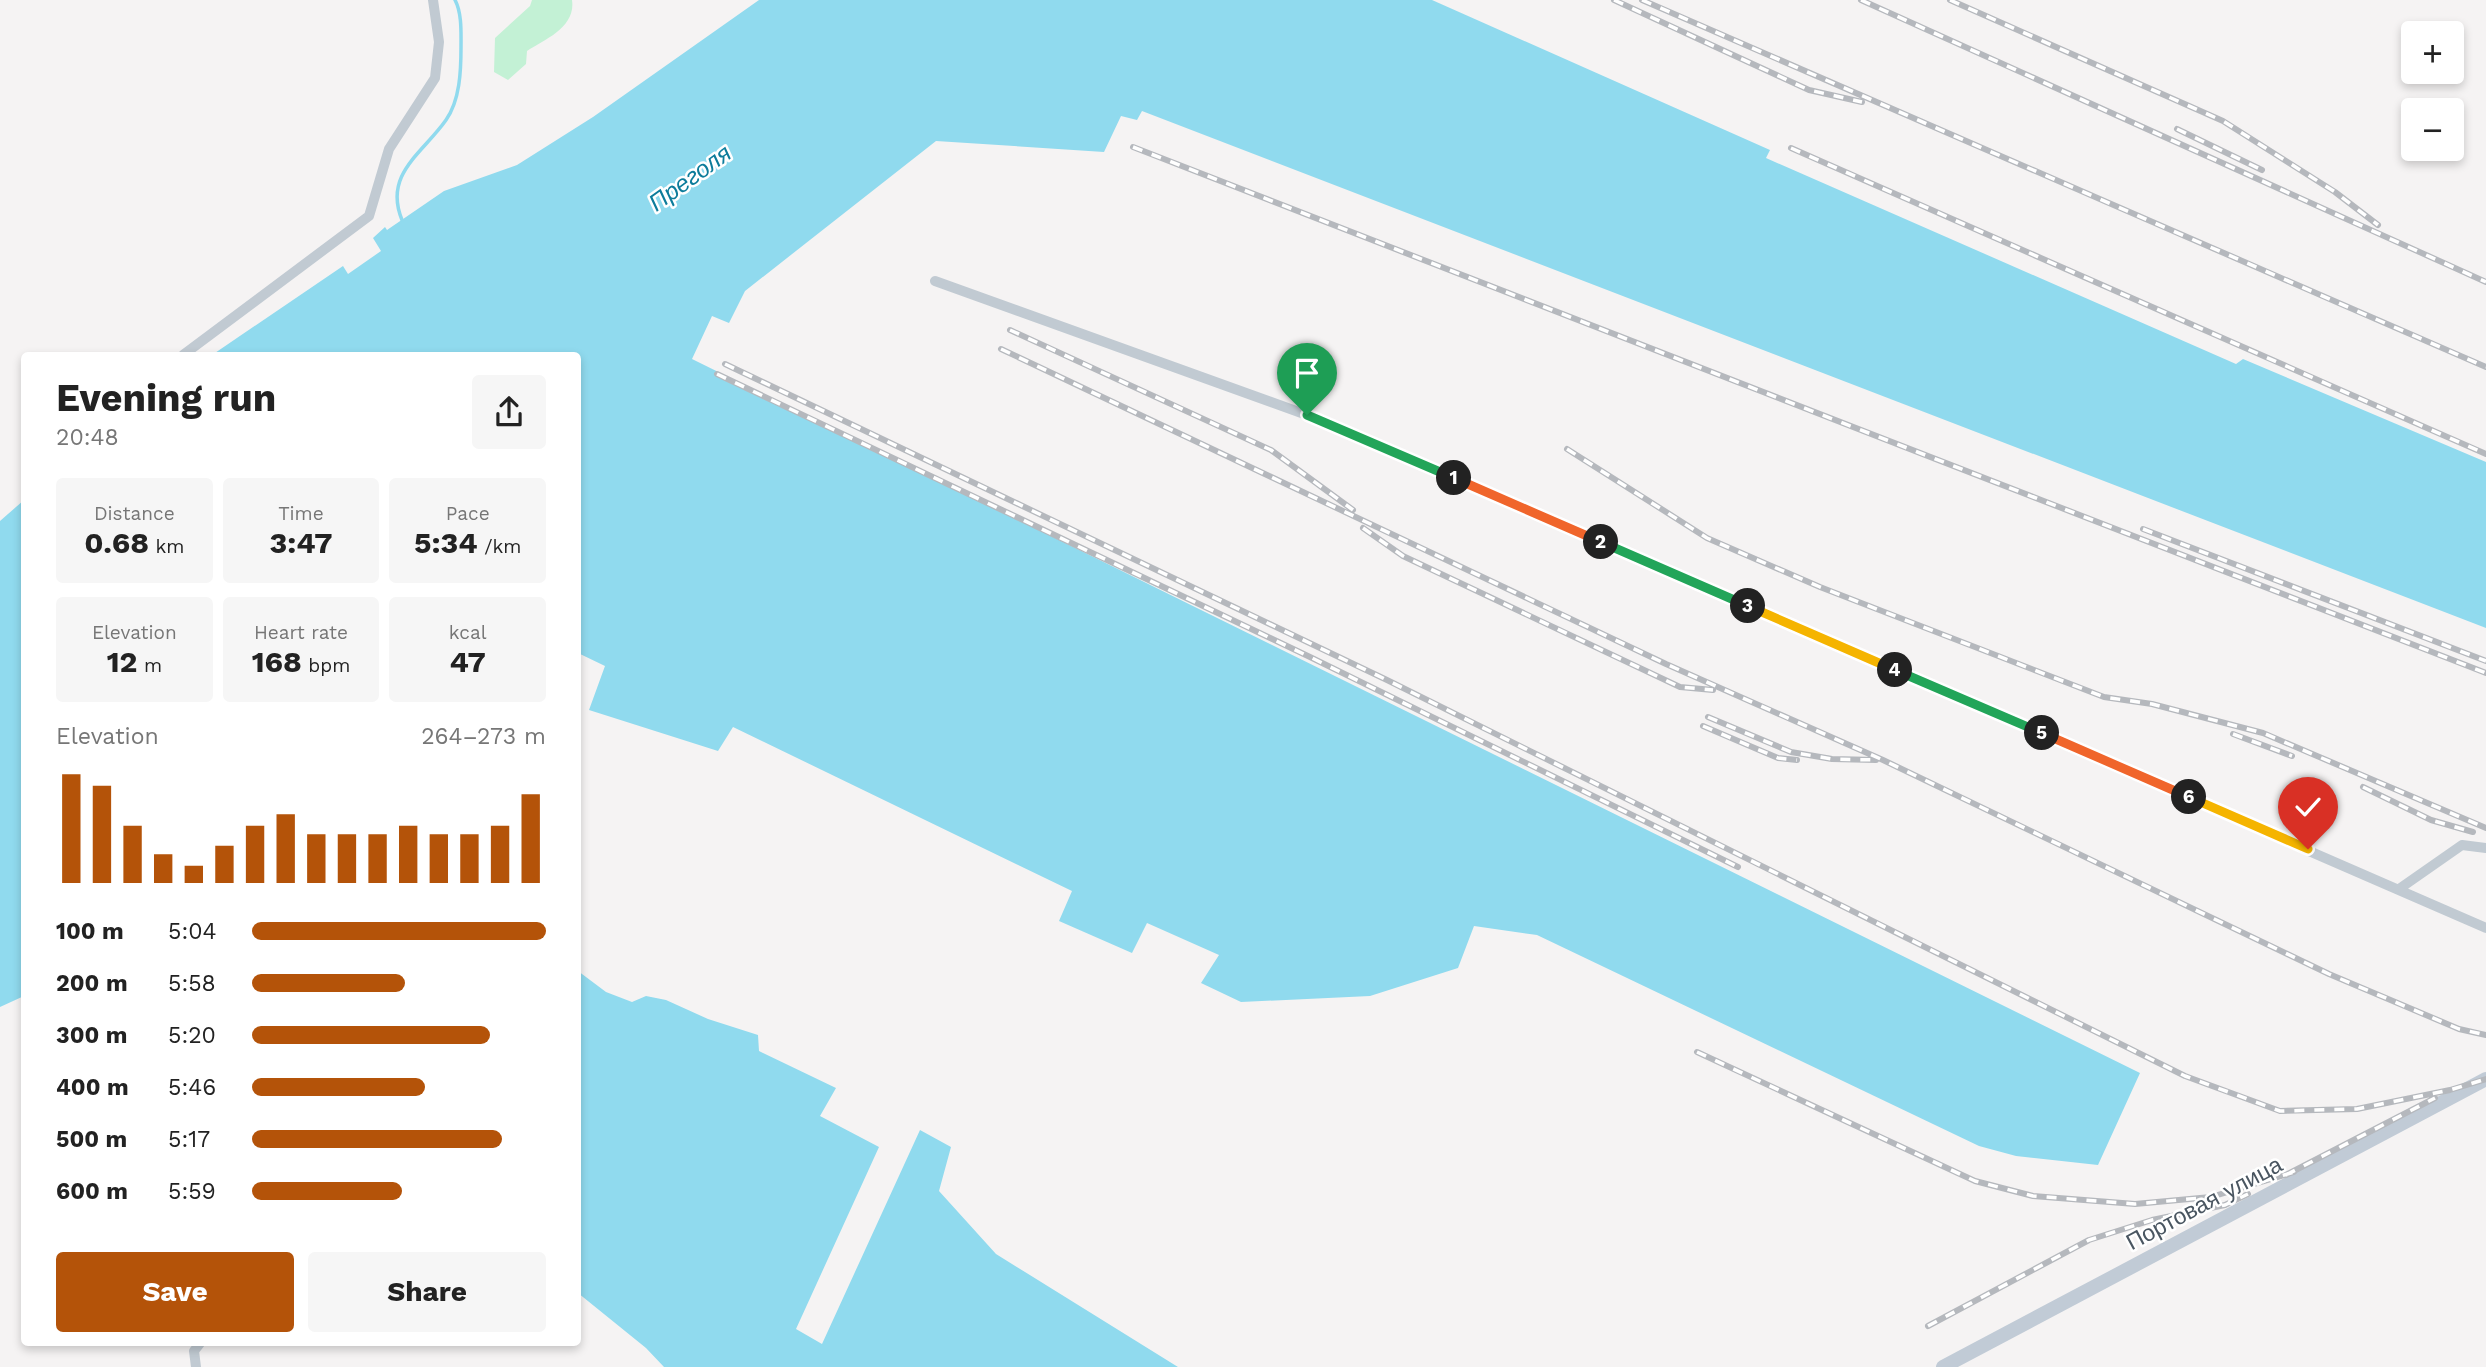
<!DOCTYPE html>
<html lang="en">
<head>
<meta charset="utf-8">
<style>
	body { margin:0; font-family:"Work Sans",sans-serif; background:#f6f6f6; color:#222; height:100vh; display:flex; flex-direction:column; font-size:26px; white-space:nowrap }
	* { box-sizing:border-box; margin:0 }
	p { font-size:23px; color:#767676 }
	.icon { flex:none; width:38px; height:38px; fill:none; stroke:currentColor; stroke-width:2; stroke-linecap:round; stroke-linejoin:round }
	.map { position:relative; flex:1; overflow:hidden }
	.panel { position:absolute; left:21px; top:352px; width:560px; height:994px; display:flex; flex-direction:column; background:#fff; border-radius:7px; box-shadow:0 4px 10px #0003 }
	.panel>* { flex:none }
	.tools { position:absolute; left:2401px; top:21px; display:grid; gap:14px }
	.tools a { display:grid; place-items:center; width:63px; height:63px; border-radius:7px; background:#fff; box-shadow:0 4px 10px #0003; font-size:35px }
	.pin { position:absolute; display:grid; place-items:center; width:60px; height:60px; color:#fff; margin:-72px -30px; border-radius:50% 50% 50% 0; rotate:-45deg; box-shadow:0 0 7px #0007 }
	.pin .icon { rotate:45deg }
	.km { position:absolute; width:35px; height:35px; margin:-18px; border-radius:50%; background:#222; color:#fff; font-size:19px; line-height:35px; text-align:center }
	.round { display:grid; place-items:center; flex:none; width:74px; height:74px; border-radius:7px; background:#f6f6f6 }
	.overview { display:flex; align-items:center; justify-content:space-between; height:119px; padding:0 35px }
	h1 { font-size:38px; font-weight:700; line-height:52px }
	.metrics { display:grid; grid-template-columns:repeat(3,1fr); gap:10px; height:119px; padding:7px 35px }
	.metrics div { display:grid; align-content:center; border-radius:7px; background:#f6f6f6; text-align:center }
	.metrics b { font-size:30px; font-weight:700 }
	.metrics small { font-size:19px; font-weight:400 }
	.metrics p { font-size:19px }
	.chart { height:196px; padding:14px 35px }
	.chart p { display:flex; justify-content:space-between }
	.chart svg { width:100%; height:126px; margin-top:7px; stroke:#b45309; stroke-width:6 }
	.button { display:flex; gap:14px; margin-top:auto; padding:14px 35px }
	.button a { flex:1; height:80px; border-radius:7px; background:#b45309; color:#fff; font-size:28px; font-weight:700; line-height:80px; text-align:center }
	.button a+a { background:#f6f6f6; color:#222 }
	ul { padding:0 35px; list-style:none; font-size:23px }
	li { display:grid; grid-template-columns:112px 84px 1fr; align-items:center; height:52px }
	li i { height:18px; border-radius:9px; background:#b45309 }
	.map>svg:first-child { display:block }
	.green { fill:#c3f1d5 }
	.water { fill:#90daee }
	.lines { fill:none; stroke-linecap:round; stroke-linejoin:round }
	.stream { stroke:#90daee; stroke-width:3.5 }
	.minor { stroke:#c1cad2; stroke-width:10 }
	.secondary { stroke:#c1cbd6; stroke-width:14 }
	.rail-casing { stroke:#b5b8bd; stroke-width:6 }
	.rail { stroke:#fff; stroke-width:3.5; stroke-dasharray:10; stroke-linecap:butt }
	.split-1-casing { stroke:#fff; stroke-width:14 }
	.split-2-casing { stroke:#fff; stroke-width:14 }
	.split-3-casing { stroke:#fff; stroke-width:14 }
	.split-4-casing { stroke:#fff; stroke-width:14 }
	.split-5-casing { stroke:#fff; stroke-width:14 }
	.split-6-casing { stroke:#fff; stroke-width:14 }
	.split-7-casing { stroke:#fff; stroke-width:14 }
	.split-1 { stroke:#22a559; stroke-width:9 }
	.split-2 { stroke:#f0652b; stroke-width:9 }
	.split-3 { stroke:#22a559; stroke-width:9 }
	.split-4 { stroke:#f5b400; stroke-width:9 }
	.split-5 { stroke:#22a559; stroke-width:9 }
	.split-6 { stroke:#f0652b; stroke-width:9 }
	.split-7 { stroke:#f5b400; stroke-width:9 }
	.labels { text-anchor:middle; stroke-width:5; stroke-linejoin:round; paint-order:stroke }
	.street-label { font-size:23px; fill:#4a5661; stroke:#fff }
	.water-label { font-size:24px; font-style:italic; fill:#0c7c9b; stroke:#fff }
</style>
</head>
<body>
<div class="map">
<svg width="2486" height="1367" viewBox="0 0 2486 1367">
	<rect width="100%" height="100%" fill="#f5f3f3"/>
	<!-- green -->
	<path class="green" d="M532 0H572C576 27 546 39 527 51L526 64 508 80 494 72 495 38 530 6Z"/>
	<!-- water -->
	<path class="water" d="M759 0H1432L1770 150 1766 158 2236 364 2243 359 2486 462V628L1142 111 1137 120 1121 116 1104 152 936 141 745 291 729 323 712 316 692 359 2140 1073 2098 1165 2016 1156 1979 1146 1537 935 1474 926 1458 968 1370 996 1241 1002 1201 983 1219 955 1147 923 1132 953 1059 921 1072 891 733 727 718 751 589 710 605 666 578 653V355H212L343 266 348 274 381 251 373 238 385 227 387 230 444 191 517 165 593 117Z
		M24 500V996L0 1007V521Z
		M578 971 606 992 632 1002 646 996 666 1000 708 1019 758 1035 759 1051 836 1088 820 1116 879 1147 796 1329 822 1344 920 1130 951 1147 939 1191 996 1254 1178 1367H664L646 1348 578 1293Z"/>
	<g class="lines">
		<!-- stream -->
		<path class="stream" d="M402 220C383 174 423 153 446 120 460 100 461 71 461 47 461 33 462 13 455 0"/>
		<!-- minor -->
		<path class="minor" d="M935 281 1307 415 2486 928
			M183 355 369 216 389 149 435 78 439 42 433 0
			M2399 889 2462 845 2486 848
			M196 1367 194 1351 201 1342"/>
		<!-- secondary -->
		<path class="secondary" d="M1943 1367 2486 1079"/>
		<!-- rail casing -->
		<g class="rail-casing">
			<path id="rail" d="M1614 0 1809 90 1862 102
				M1642 0 2486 367
				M1861 0 2486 282
				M1950 0 2223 121 2335 192 2378 225
				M2177 129 2262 170
				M1133 147 2486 673
				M1791 148 2486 454
				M1010 330 1271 450 1353 510
				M1001 349 1666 664 1883 760 2329 974 2459 1029 2486 1035
				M725 364 1387 680 2185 1076 2280 1111 2357 1109 2450 1090 2486 1079
				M717 374 1310 657 1738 867
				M1567 449 1707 538 1820 587 2104 697 2152 704 2263 733 2486 828
				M1363 528 1403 556 1680 687 1713 690
				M2143 529 2486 661
				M1708 717 1791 752 1832 759 1876 760
				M1703 726 1778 758 1797 760
				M2233 734 2292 756
				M2363 787 2431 820 2473 832
				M1697 1052 1975 1181 2033 1196 2135 1204 2211 1197 2294 1172
				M2286 1175 2435 1098
				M1928 1326 2089 1240 2152 1220 2225 1205 2248 1194"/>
		</g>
		<!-- rail -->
		<use href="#rail" class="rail"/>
	</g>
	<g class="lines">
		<!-- split-1 casing -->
		<g class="split-1-casing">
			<path id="split-1" d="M1307 415 1454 478"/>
		</g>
		<!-- split-2 casing -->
		<g class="split-2-casing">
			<path id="split-2" d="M1454 478 1601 542"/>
		</g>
		<!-- split-3 casing -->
		<g class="split-3-casing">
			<path id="split-3" d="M1601 542 1748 606"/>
		</g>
		<!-- split-4 casing -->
		<g class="split-4-casing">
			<path id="split-4" d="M1748 606 1895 670"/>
		</g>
		<!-- split-5 casing -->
		<g class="split-5-casing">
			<path id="split-5" d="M1895 670 2042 733"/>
		</g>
		<!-- split-6 casing -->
		<g class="split-6-casing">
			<path id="split-6" d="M2042 733 2189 797"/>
		</g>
		<!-- split-7 casing -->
		<g class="split-7-casing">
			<path id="split-7" d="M2189 797 2308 849"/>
		</g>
		<!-- split-1 -->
		<use href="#split-1" class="split-1"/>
		<!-- split-2 -->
		<use href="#split-2" class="split-2"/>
		<!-- split-3 -->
		<use href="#split-3" class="split-3"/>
		<!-- split-4 -->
		<use href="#split-4" class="split-4"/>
		<!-- split-5 -->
		<use href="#split-5" class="split-5"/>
		<!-- split-6 -->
		<use href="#split-6" class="split-6"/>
		<!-- split-7 -->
		<use href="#split-7" class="split-7"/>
	</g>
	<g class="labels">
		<!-- street labels -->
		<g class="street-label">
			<text transform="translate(2204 1203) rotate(-28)" y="8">Портовая улица</text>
		</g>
		<!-- water labels -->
		<g class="water-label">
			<text transform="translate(690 178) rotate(-36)" y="8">Преголя</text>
		</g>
	</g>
</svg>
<div class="tools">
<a>+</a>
<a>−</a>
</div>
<div class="pin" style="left:1307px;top:415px;background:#1e9e55"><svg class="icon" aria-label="arrive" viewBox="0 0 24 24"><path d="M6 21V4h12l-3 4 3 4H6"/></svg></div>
<div class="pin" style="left:2308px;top:849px;background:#d93025"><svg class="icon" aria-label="check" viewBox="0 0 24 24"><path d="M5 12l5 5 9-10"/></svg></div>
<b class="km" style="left:1454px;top:478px">1</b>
<b class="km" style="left:1601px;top:542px">2</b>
<b class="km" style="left:1748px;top:606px">3</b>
<b class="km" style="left:1895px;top:670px">4</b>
<b class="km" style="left:2042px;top:733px">5</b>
<b class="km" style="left:2189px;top:797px">6</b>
<section class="panel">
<div class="overview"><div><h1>Evening run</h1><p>20:48</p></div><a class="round"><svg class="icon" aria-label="share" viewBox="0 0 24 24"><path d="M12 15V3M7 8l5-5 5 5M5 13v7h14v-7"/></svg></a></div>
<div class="metrics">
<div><p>Distance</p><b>0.68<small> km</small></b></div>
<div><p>Time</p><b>3:47</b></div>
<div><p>Pace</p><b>5:34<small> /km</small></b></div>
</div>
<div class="metrics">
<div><p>Elevation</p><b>12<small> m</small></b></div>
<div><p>Heart rate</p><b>168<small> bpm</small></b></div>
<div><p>kcal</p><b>47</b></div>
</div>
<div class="chart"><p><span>Elevation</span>264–273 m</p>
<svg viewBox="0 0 160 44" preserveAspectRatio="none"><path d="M5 44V6M15 44V10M25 44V24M35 44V34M45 44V38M55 44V31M65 44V24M75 44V20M85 44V27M95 44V27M105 44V27M115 44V24M125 44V27M135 44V27M145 44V24M155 44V13"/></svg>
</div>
<ul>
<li><b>100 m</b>5:04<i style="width:100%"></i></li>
<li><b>200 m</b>5:58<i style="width:52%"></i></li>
<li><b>300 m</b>5:20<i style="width:81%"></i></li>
<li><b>400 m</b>5:46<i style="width:59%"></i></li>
<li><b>500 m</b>5:17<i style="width:85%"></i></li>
<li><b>600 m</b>5:59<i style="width:51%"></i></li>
</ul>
<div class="button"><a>Save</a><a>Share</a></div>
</section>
</div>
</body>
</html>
